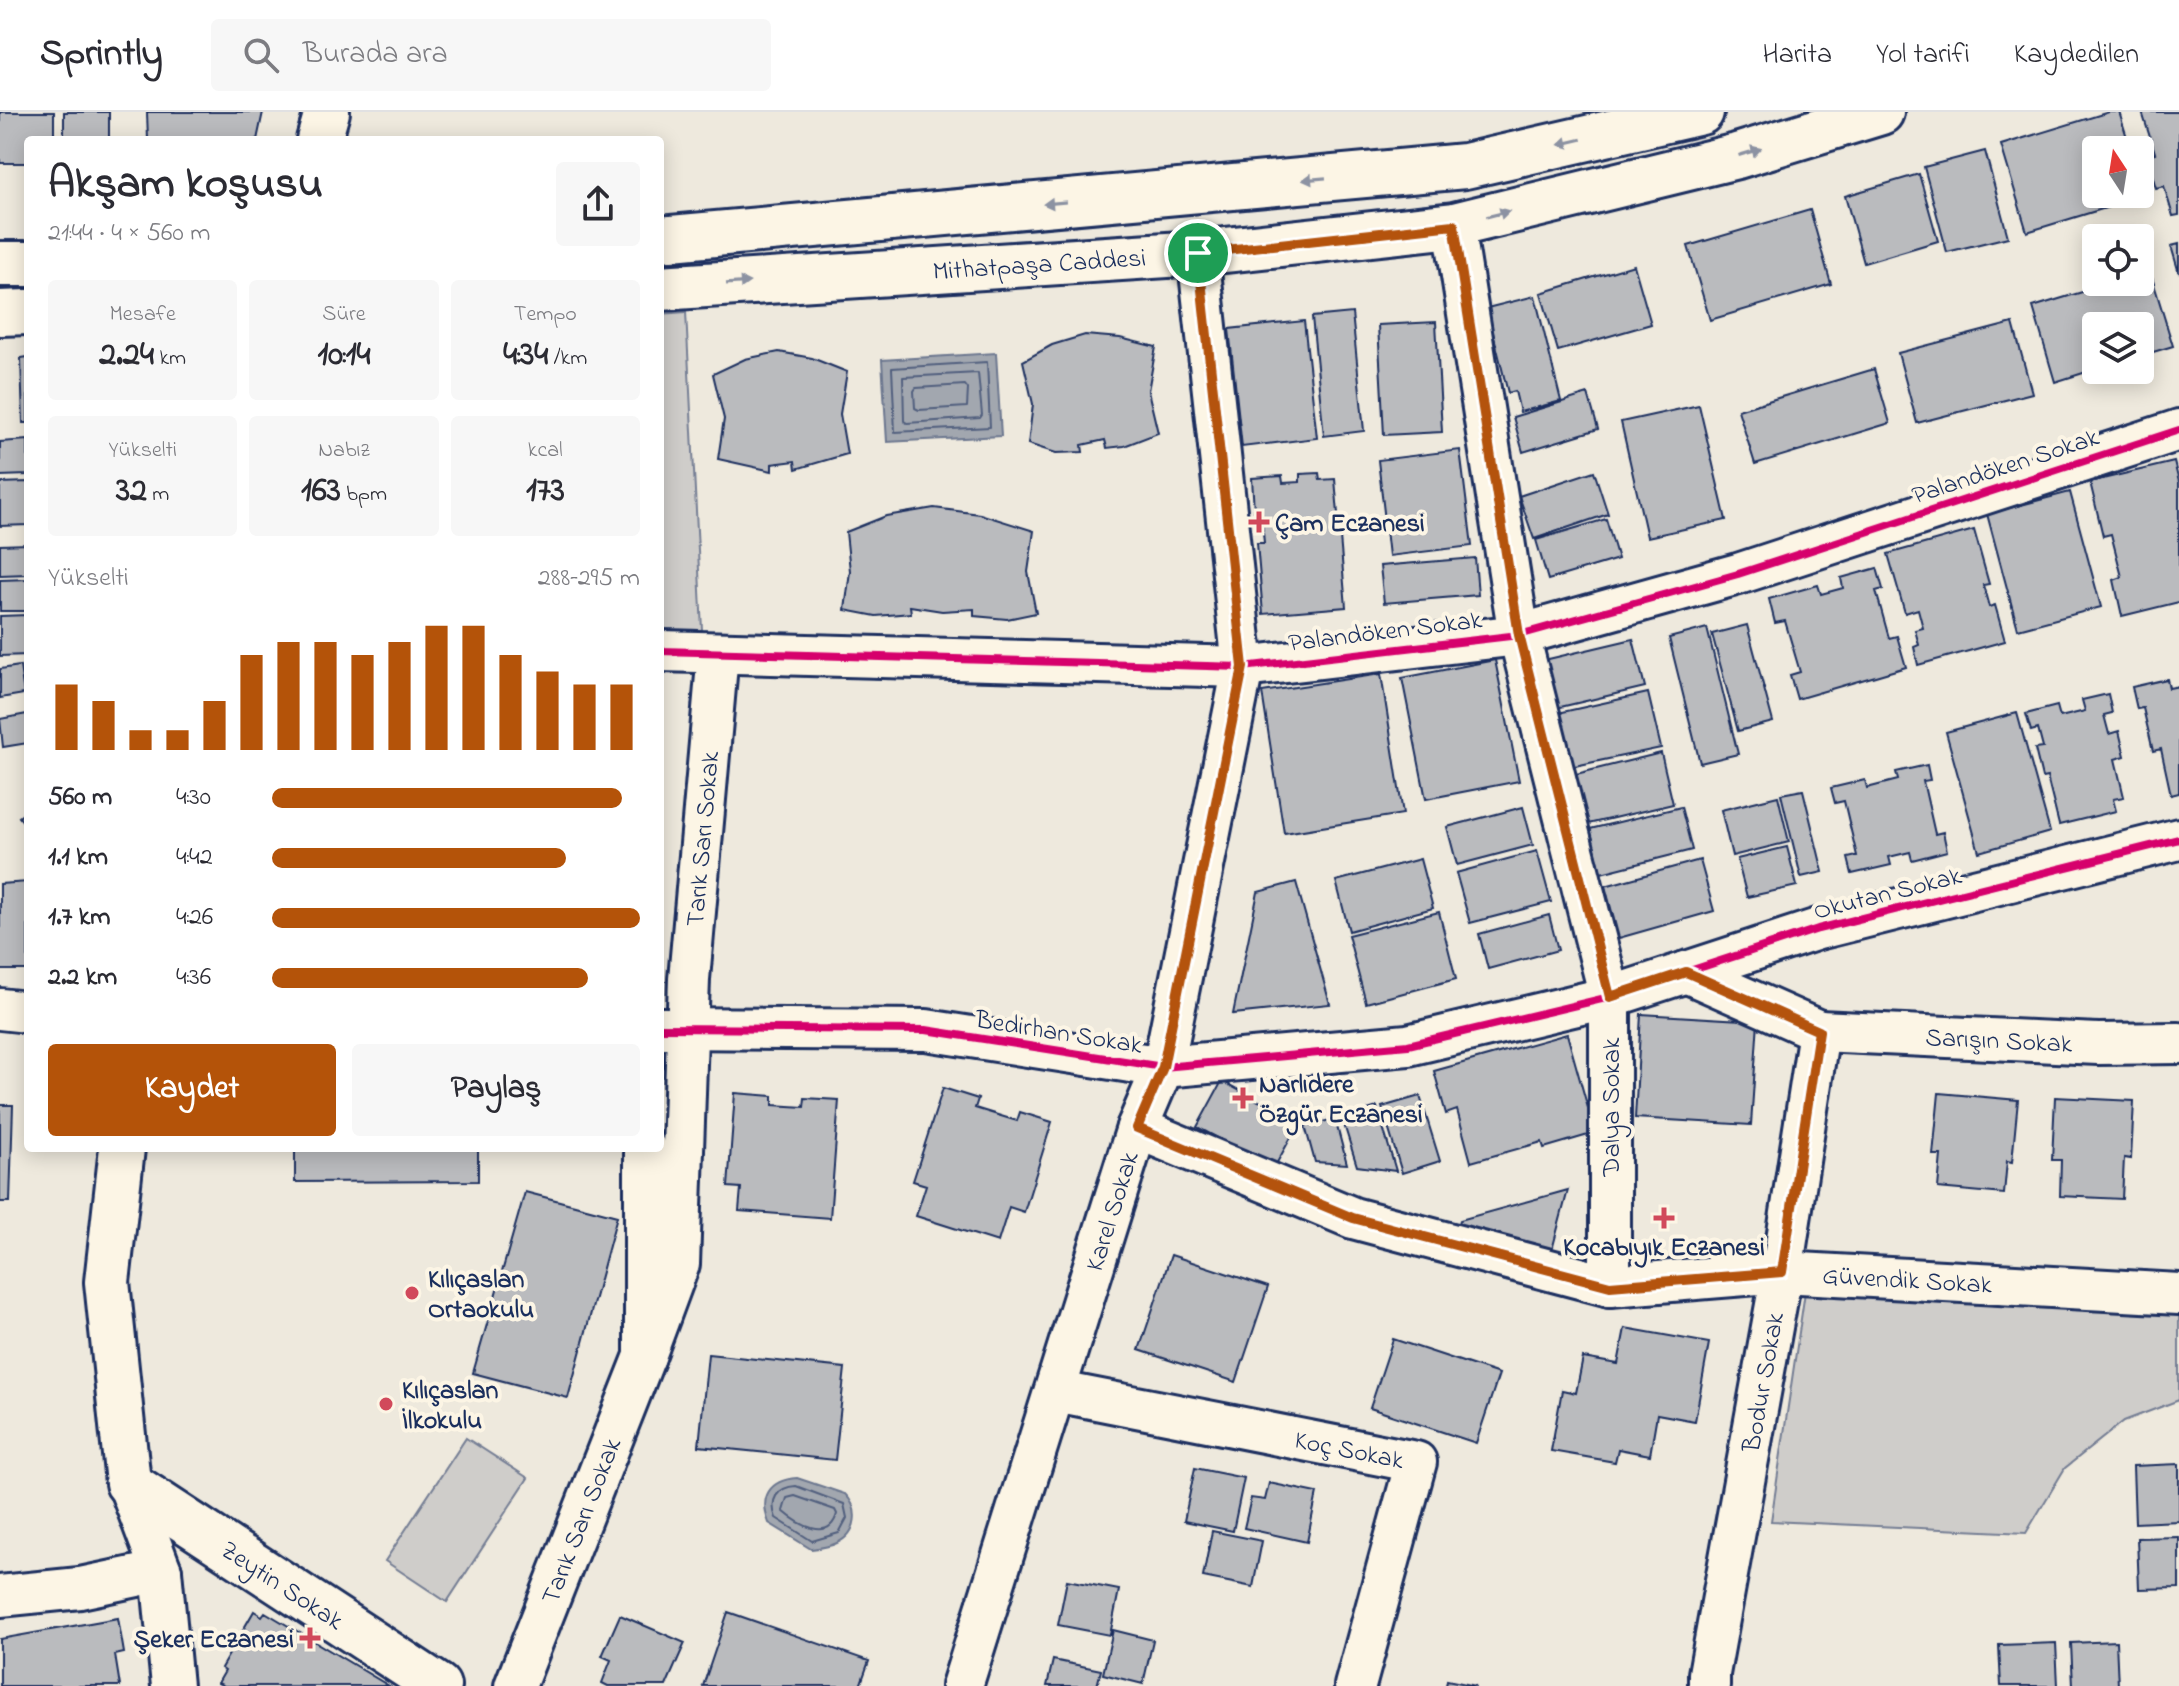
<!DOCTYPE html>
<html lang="tr">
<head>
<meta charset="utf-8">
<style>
	body { margin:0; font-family:"Indie Flower",sans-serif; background:#f7f7f7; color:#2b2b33; height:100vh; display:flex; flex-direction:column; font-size:30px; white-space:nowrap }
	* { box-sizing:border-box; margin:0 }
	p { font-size:26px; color:#7c7c81 }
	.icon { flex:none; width:44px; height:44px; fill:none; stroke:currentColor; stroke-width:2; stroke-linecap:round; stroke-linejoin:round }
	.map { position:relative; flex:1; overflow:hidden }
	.drawer { position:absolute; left:24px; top:24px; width:640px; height:1016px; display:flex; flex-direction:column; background:#fff; border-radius:8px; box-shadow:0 4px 20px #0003 }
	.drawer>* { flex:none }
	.needle { width:52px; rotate:348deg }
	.buttons { position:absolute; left:2082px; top:24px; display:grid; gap:16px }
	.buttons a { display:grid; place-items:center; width:72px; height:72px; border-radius:8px; background:#fff; box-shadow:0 4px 20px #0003; font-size:40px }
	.pin { position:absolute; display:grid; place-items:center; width:68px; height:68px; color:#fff; margin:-34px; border:4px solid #fff; border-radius:50%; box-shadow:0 2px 8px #0007 }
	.round { display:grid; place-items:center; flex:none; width:84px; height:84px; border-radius:8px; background:#f7f7f7 }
	.head { display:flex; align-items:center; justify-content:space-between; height:136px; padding:0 24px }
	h1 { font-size:44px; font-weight:700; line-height:60px }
	.stats { display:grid; grid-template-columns:repeat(3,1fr); gap:12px; height:136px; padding:8px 24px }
	.stats div { display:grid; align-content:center; border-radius:8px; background:#f7f7f7; text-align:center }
	.stats b { font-size:34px; font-weight:700 }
	.stats small { font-size:22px; font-weight:400 }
	.stats p { font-size:22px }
	.chart { height:224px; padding:16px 24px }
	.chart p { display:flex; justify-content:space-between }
	.chart svg { width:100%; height:144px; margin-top:8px; stroke:#b45309; stroke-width:6 }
	.button { display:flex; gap:16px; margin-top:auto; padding:16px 24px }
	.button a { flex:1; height:92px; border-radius:8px; background:#b45309; color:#fff; font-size:32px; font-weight:700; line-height:92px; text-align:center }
	.button a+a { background:#f7f7f7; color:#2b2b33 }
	ul { padding:0 24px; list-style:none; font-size:26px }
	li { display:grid; grid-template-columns:128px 96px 1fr; align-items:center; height:60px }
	li i { height:20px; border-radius:10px; background:#b45309 }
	header { display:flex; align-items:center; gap:48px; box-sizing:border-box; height:112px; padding:0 40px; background:#fff; border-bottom:2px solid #e1e1e2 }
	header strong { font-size:38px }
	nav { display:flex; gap:44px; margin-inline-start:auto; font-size:28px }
	.search { width:560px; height:72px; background:#f7f7f7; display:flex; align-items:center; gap:20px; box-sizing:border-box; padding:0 28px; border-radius:8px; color:#7c7c81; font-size:30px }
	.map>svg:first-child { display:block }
	.green { fill:#cfcdca; stroke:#757e94; stroke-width:2 }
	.water { fill:#a2a7af; stroke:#6c778f; stroke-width:2 }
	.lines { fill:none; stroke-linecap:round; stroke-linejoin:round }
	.shore { stroke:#515f7e; stroke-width:2 }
	.building { fill:#babbbe; stroke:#1b2f5e; stroke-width:2 }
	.street-casing { stroke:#1b2f5e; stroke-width:46 }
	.secondary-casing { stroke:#1b2f5e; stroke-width:50 }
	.primary-casing { stroke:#1b2f5e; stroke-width:50 }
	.street { stroke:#fcf5e5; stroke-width:40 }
	.secondary { stroke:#fcf5e5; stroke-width:44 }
	.primary { stroke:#fcf5e5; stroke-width:44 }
	.cycleway-casing { stroke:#fcf5e5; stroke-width:13 }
	.cycleway { stroke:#d6006c; stroke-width:8 }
	.oneway { fill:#8c92a2 }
	.route-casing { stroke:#fff; stroke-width:16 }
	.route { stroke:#b45309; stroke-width:10 }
	.poi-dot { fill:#d1495b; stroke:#fcf5e5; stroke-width:3 }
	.labels { text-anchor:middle; stroke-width:8; stroke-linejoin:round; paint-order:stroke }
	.street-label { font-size:26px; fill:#1b2f5e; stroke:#fcf5e5 }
	.poi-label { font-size:26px; font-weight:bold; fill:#1b2f5e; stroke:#fcf5e5; text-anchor:start }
</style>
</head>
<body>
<header>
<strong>Sprintly</strong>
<div class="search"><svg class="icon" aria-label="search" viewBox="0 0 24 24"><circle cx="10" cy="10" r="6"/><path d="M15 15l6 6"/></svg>Burada ara</div>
<nav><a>Harita</a><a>Yol tarifi</a><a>Kaydedilen</a></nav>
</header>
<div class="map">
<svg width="2179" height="1574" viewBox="0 0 2179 1574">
	<rect width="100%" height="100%" fill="#eee9dd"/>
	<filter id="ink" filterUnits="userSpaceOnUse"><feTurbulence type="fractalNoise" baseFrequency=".0125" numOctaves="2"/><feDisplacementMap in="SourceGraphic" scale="16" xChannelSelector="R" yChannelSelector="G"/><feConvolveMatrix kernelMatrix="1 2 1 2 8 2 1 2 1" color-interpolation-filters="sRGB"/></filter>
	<g filter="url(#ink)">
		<!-- green -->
		<path class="green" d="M686 200 702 518 660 517V202Z
			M1806 1173 2179 1190V1288L2124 1309 2065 1356 2026 1421 1771 1409Z
			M466 1326 528 1366 447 1490 385 1449Z"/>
		<!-- water -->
		<path class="water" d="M996 241 1001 324 887 330 882 248Z
			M797 1366 845 1382C860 1397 858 1421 837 1431 829 1435 820 1436 811 1437L769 1411C759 1385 769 1368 797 1366Z"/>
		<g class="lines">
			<!-- shore -->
			<path class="shore" d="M987 250 990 315 895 320 892 256Z
				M978 261 982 303 980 306 907 311 904 309 903 265Z
				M965 273 968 277 967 295 919 298 915 296 914 279 916 276Z
				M796 1374 844 1392 847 1406 839 1421 812 1429 776 1406C769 1388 777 1375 796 1374Z
				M795 1384 835 1398 837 1402C829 1431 798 1412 783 1399L787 1386Z"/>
		</g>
		<!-- building -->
		<path class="building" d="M0 0H54V28H28V51H0Z
			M64 0H109V28H64Z
			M147 0H263L257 28H148Z
			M2109 0H2119L2131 38H2096V82H2140V69L2145 84 2027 120 2001 33Z
			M2142 0H2179V103L2173 104 2164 74 2156 76 2146 43 2155 41Z
			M1985 39 2008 125 1947 140 1924 55Z
			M1919 62 1938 129 1864 151 1845 84Z
			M1810 98 1831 172 1710 208 1688 134Z
			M2179 132V161L2171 134Z
			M1634 153 1651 212 1558 239 1541 181Z
			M2150 159 2173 234 2140 244V214H2096V257L2055 270 2033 195 2115 170H2140V162Z
			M1535 184 1561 289 1520 300 1515 279 1508 281 1487 196Z
			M1352 201 1364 319 1324 324 1312 205Z
			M1304 209 1317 326 1242 335 1229 217Z
			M1436 210 1442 320 1384 323 1378 213Z
			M2013 211 2032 281 1917 311 1898 241Z
			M1085 223 1120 226 1156 235 1148 279 1158 321 1124 334 1107 336 1105 328 1082 333 1083 340 1056 341 1028 332 1033 292 1023 249 1052 233Z
			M779 240 812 246 847 260 840 302 847 342 796 357 795 349 772 352V359L718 347 724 307 713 262 745 247Z
			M28 245V311H23L21 246Z
			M1874 257 1890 311 1755 352 1738 298Z
			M1588 282 1598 317 1523 340 1513 305Z
			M1699 293 1726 408 1647 425 1621 310Z
			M28 328V363L0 364V330Z
			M1460 338 1472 434 1389 444 1378 348Z
			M2174 350 2179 370V490L2122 504 2114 468 2122 465 2111 422 2103 424 2090 370Z
			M1594 359 1608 402 1534 427 1519 384Z
			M1319 361 1320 368 1335 367 1346 495 1263 502 1257 431H1264L1261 399H1254L1252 366 1282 364 1283 371 1300 370V362Z
			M28 370V413L0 414V371Z
			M2070 380 2101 495 2018 517 1987 402Z
			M934 396 980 402 1034 419 1028 460 1036 501 1007 507 974 504V497L942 499 910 494 911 501 876 504 845 498 850 459 846 420 886 404Z
			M1606 407 1618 447 1548 468 1536 428Z
			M1974 418 1989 472 1983 473 1989 495 1995 493 2005 529 1918 553 1914 535 1919 533 1915 518 1923 516 1918 497 1905 501 1888 442Z
			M28 432V462L0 463V433Z
			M1475 446 1478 483 1384 491 1380 454Z
			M1877 456 1883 477 1876 479 1889 526 1897 524 1906 555 1797 587 1790 563 1800 560 1785 509 1775 511 1769 487 1818 473 1821 482 1843 476 1841 466Z
			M28 467V499H0V468Z
			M28 503V543L0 544V504Z
			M1747 513 1773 610 1738 619 1712 522Z
			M1707 516 1738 642 1700 651 1669 526Z
			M1633 527 1645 575 1552 597 1540 549Z
			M1495 548 1519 669 1426 687 1402 566Z
			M20 554 24 582 0 586V557Z
			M1381 562 1403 702 1284 721 1262 580Z
			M2167 567 2169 576 2179 574V681L2171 683 2161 637 2153 639 2143 596 2137 597 2132 575Z
			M1648 581 1661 636 1570 655 1558 601Z
			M2108 582 2112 601 2104 603 2109 622 2119 619 2125 644 2115 647 2124 685 2113 687 2116 699 2059 713 2047 665 2042 666 2035 637 2043 636 2038 617 2031 619 2026 602 2057 594 2060 605 2085 599 2082 588Z
			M2017 601 2050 720 1979 740 1946 620Z
			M27 602 28 631 3 635 0 607Z
			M1661 641 1673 692 1588 712 1576 662Z
			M1927 653 1930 668 1923 669 1935 722 1943 720 1947 739 1912 748 1910 740 1889 745 1891 753 1852 762 1848 746 1857 744 1844 689 1835 691 1831 676 1865 668 1867 676 1898 668 1896 660Z
			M1803 678 1823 760 1801 765 1781 682Z
			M1778 684 1789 730 1732 744 1721 698Z
			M1523 695 1533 733 1457 753 1447 715Z
			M1681 695 1692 738 1601 761 1590 717Z
			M28 698V716L19 705Z
			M1787 735 1797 774 1747 785 1737 747Z
			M1537 739 1551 790 1470 811 1456 761Z
			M1420 747 1433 796 1349 819 1336 769Z
			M1700 748 1714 799 1619 826 1605 774Z
			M28 770V858H0V772Z
			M1296 770 1330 892 1233 902 1258 780Z
			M1439 800 1456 867 1366 891 1348 823Z
			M1549 803 1558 838 1488 857 1479 822Z
			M1641 902 1758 909 1751 1013 1635 1006Z
			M1567 922 1595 1021 1544 1036 1542 1030 1471 1050 1457 998 1446 1002 1434 959Z
			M1222 969 1299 1011 1274 1056 1197 1015Z
			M943 976 978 987 975 996 1017 1009 1020 1000 1052 1010 1024 1100 1009 1095 998 1130 916 1104 926 1073 913 1069Z
			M735 981 773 984V993L804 995 805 986 839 988 830 1106 739 1099 741 1076 728 1075Z
			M1939 981 2018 988 2012 1050 2007 1049 2004 1082 1938 1076 1941 1043H1933Z
			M1420 984 1440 1049 1402 1061 1382 995Z
			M2055 985 2134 989 2131 1047 2124 1046 2122 1087 2060 1084 2061 1048H2052Z
			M0 993H13L10 1090H0Z
			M1377 995 1396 1059 1357 1054 1342 1006Z
			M1335 1007 1347 1052 1315 1050 1305 1014Z
			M295 1036H478V1069L295 1070Z
			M1568 1078 1552 1138H1506L1455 1124 1460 1108Z
			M525 1080 617 1104 568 1286 473 1261Z
			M1171 1143 1268 1175 1236 1270 1139 1238Z
			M1625 1216 1709 1231 1695 1309 1657 1302 1650 1343 1618 1337 1615 1350 1551 1339 1562 1278 1576 1281 1583 1246 1618 1252Z
			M1393 1227 1499 1262 1476 1331 1370 1296Z
			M708 1242 845 1256 835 1348 699 1334Z
			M2179 1352V1409L2135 1411 2133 1354Z
			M1195 1356 1244 1366 1233 1419 1184 1409Z
			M1269 1371 1317 1381 1307 1430 1244 1416 1251 1386 1265 1388Z
			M1212 1419 1262 1429 1253 1475 1203 1465Z
			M2179 1425V1476L2139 1477 2137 1426Z
			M1067 1468 1119 1478 1110 1523 1058 1513Z
			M254 1499 262 1504 265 1500 389 1574H224L218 1571 225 1559 221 1556Z
			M728 1500 869 1549 860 1574H703Z
			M620 1503 685 1531 666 1574H608L602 1571 611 1548 602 1544Z
			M118 1506 124 1541 115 1543 120 1574H0V1527Z
			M1113 1518 1153 1528 1143 1572 1103 1562Z
			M2116 1529 2118 1574H2073L2071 1531Z
			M2056 1531 2058 1574H2001L1999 1533Z
			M1053 1548 1101 1558 1097 1574H1047Z
			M1447 1568 1476 1574H1446Z"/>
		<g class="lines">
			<!-- street casing -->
			<g class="street-casing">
				<g id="street">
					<path d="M1454 113 1519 523 1610 885V1174"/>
					<path d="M660 539 1243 555 1519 523 1738 462 2179 318"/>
					<path d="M1686 860 1819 919 1782 1160 1709 1562V1574"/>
					<path d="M0 897 28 900"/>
					<path d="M660 916 926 918 1163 955 1408 933 1610 885 1818 817 2179 727"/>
					<path id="s1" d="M1819 919 2098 932 2179 931"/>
					<path id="s2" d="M1137 1016 1353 1106 1610 1174 1782 1160 2179 1182"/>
					<path id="s3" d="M645 1244 679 1152 689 867 718 541"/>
					<path id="s4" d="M1055 1279 1416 1350 1355 1574"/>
					<path d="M128 1371 161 1459 172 1574"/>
					<path d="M0 1484 80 1476 161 1459"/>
					<path id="s5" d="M515 1574 645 1244V1036"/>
					<path id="s6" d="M962 1574 1137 1016 1163 955 1243 555 1198 141"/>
				</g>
			</g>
			<!-- secondary casing -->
			<g class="secondary-casing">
				<g id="secondary">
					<path d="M319 28 327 0"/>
					<path id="s7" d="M122 1036 107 1170 128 1371 438 1574"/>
				</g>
			</g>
			<!-- primary casing -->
			<g class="primary-casing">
				<g id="primary">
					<path d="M660 127 1465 54 1701 0"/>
					<path d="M0 152H28"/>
					<path id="s8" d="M660 176 1198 141 1454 113 1737 44 1881 0"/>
					<path d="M0 201 28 200"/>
				</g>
			</g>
			<!-- street -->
			<use href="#street" class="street"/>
			<!-- secondary -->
			<use href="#secondary" class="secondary"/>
			<!-- primary -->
			<use href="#primary" class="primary"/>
			<!-- cycleway casing -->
			<g class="cycleway-casing">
				<path id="cycleway" d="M660 539 1243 555 1519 523 1738 462 2179 318
					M660 916 926 918 1163 955 1408 933 1610 885 1818 817 2179 727"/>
			</g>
			<!-- cycleway -->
			<use href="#cycleway" class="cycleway"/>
		</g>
		<!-- one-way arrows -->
		<defs><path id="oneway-solid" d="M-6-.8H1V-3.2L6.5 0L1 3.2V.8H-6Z" transform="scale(2)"/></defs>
		<g class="oneway">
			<use href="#oneway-solid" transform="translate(1570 30) rotate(167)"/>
			<use href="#oneway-solid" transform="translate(1750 40) rotate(-17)"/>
			<use href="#oneway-solid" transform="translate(1314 67) rotate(175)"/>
			<use href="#oneway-solid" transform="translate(1055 91) rotate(175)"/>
			<use href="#oneway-solid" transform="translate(1498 102) rotate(-14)"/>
			<use href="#oneway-solid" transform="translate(738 171) rotate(-4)"/>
		</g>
	</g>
	<g class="lines" filter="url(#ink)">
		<!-- route casing -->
		<g class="route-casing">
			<path id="route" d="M1454 113 1519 523 1610 885 1686 860 1819 919 1782 1160 1610 1174 1353 1106 1137 1016 1163 955 1243 555 1198 141Z"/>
		</g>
		<!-- route -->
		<use href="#route" class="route"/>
	</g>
	<!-- markers -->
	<g class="poi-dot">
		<path d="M1255 398h8v8h8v8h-8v8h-8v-8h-8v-8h8z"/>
		<path d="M1239 974h8v8h8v8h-8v8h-8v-8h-8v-8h8z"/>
		<path d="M1660 1094h8v8h8v8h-8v8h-8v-8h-8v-8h8z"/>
		<circle cx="412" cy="1181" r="8"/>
		<circle cx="386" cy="1292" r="8"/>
		<path d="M306 1514h8v8h8v8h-8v8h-8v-8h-8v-8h8z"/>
	</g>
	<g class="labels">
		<!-- street labels -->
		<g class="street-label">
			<text dy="9" stroke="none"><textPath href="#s8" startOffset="380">Mithatpaşa Caddesi</textPath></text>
			<text transform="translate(2005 353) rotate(-18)" y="9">Palandöken Sokak</text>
			<text transform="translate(1385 518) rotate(-7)" y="9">Palandöken Sokak</text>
			<text dy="9" stroke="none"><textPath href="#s3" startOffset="524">Tarık Sarı Sokak</textPath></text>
			<text transform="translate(1887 780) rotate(-14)" y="9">Okutan Sokak</text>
			<text transform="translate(1059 919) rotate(9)" y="9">Bedirhan Sokak</text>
			<text dy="9" stroke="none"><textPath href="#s1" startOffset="180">Sarışın Sokak</textPath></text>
			<text transform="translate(1610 995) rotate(-90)" y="9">Dalya Sokak</text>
			<text dy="9" stroke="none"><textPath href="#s6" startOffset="498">Karel Sokak</textPath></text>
			<text dy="9" stroke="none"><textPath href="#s2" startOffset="798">Güvendik Sokak</textPath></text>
			<text transform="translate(1762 1270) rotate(-80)" y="9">Bodur Sokak</text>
			<text dy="9" stroke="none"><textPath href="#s4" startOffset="300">Koç Sokak</textPath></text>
			<text dy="9" stroke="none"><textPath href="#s5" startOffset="178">Tarık Sarı Sokak</textPath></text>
			<text dy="9" stroke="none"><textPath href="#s7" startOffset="522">Zeytin Sokak</textPath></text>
		</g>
		<!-- poi labels -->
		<g class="poi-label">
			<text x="1275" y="419">Çam Eczanesi</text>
			<text x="1259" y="980">Narlıdere<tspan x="1259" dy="30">Özgür Eczanesi</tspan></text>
			<text x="1664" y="1143" text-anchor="middle">Kocabıyık Eczanesi</text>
			<text x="428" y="1175">Kılıçaslan<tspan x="428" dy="30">Ortaokulu</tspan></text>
			<text x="402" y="1286">Kılıçaslan<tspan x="402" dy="30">İlkokulu</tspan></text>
			<text x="294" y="1535" text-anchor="end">Şeker Eczanesi</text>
		</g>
	</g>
</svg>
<div class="buttons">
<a><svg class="needle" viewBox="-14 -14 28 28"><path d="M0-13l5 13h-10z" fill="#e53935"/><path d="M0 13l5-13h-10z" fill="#7c7c81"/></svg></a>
<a><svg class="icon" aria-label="locate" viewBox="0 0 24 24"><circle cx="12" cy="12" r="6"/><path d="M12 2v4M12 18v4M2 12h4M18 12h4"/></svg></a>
<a><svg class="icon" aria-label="layers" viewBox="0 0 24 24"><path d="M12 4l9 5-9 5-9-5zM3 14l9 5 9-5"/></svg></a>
</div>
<div class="pin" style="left:1198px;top:141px;background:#1e9e55"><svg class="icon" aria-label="arrive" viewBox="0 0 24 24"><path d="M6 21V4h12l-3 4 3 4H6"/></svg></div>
<section class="drawer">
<div class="head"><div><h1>Akşam koşusu</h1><p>21:44 · 4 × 560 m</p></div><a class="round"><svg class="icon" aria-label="share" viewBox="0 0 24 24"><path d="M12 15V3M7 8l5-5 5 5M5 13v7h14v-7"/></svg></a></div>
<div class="stats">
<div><p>Mesafe</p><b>2.24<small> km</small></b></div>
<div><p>Süre</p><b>10:14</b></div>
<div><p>Tempo</p><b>4:34<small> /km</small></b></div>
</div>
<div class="stats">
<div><p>Yükselti</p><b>32<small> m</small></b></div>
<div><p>Nabız</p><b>163<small> bpm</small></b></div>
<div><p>kcal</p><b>173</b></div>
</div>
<div class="chart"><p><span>Yükselti</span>288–295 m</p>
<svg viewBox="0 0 160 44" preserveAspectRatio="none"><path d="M5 44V24M15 44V29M25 44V38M35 44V38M45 44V29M55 44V15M65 44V11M75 44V11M85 44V15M95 44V11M105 44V6M115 44V6M125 44V15M135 44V20M145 44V24M155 44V24"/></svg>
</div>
<ul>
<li><b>560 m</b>4:30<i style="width:95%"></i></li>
<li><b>1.1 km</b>4:42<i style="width:80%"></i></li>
<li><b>1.7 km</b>4:26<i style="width:100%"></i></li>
<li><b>2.2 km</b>4:36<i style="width:86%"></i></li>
</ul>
<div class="button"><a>Kaydet</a><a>Paylaş</a></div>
</section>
</div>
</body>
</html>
